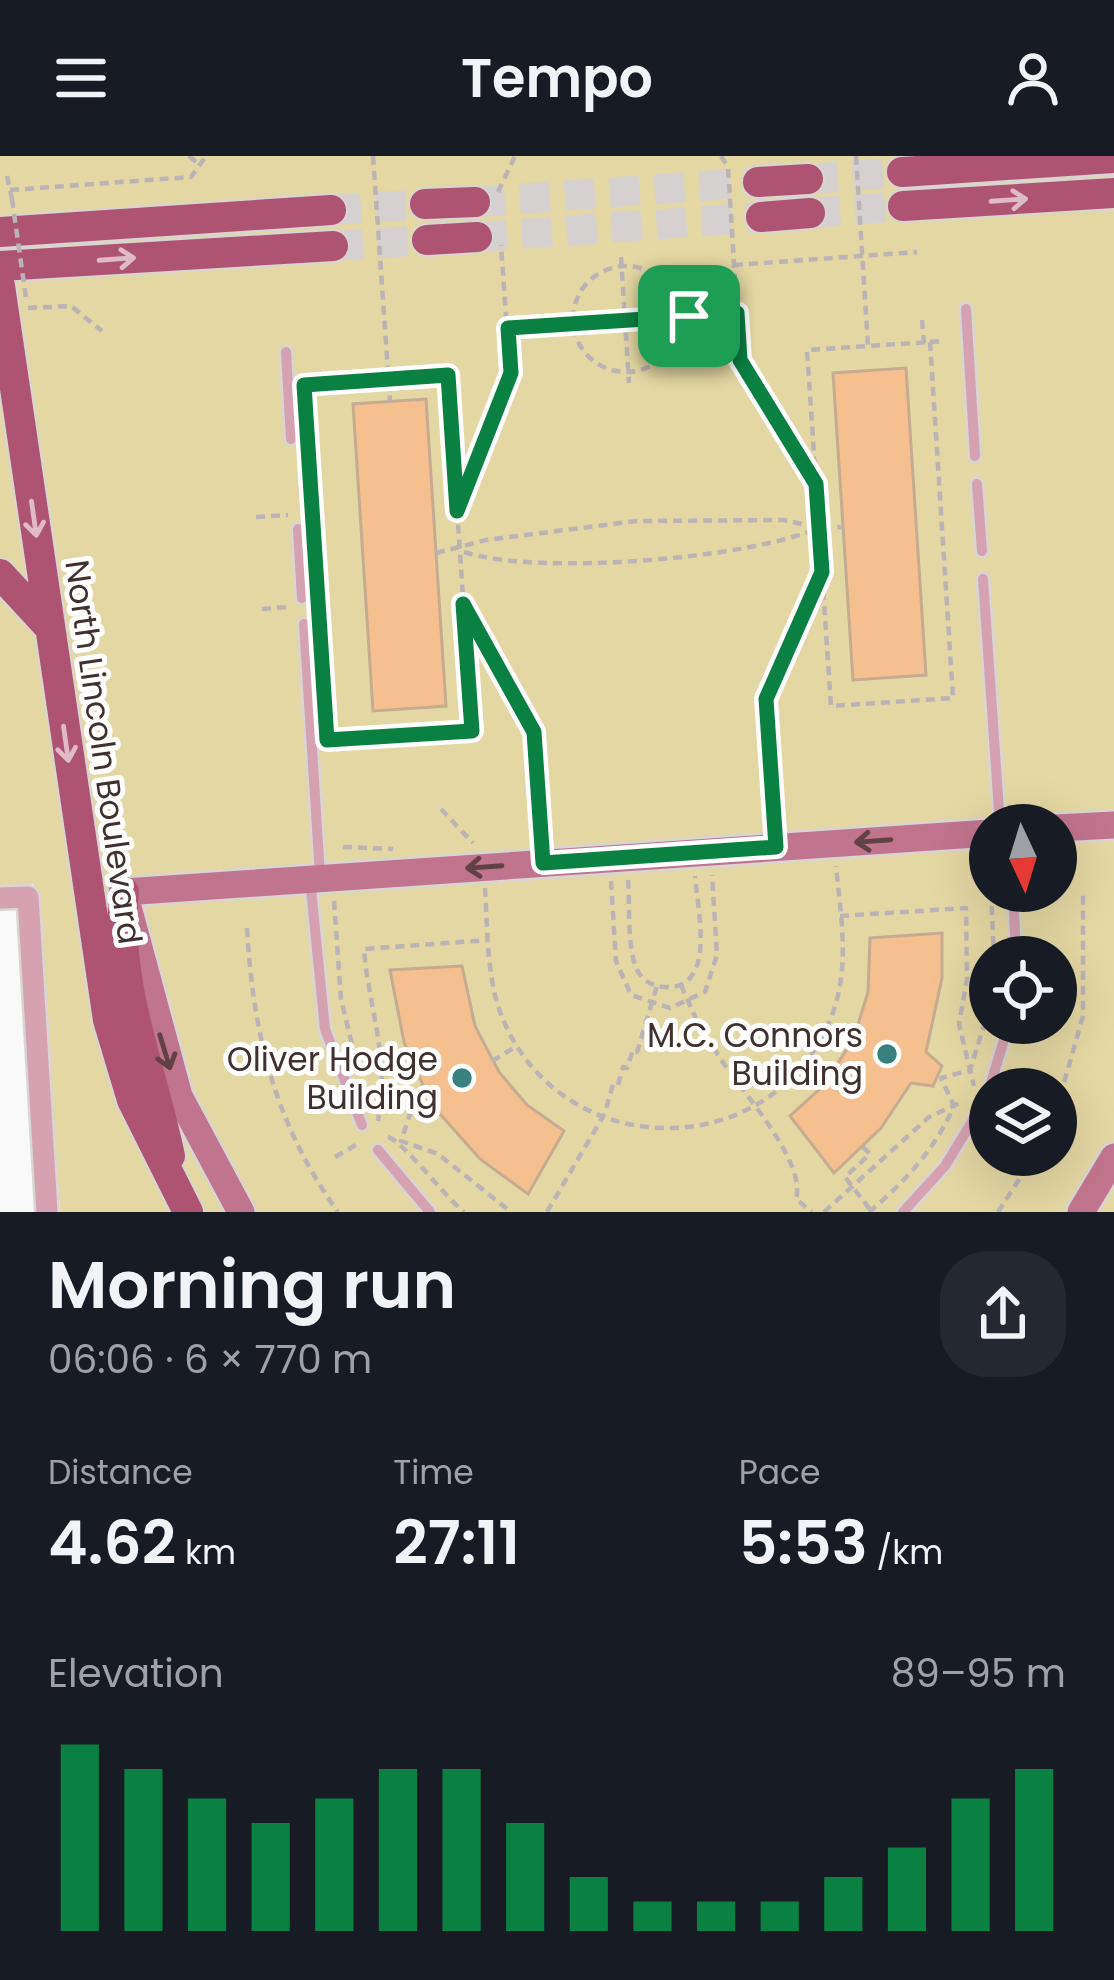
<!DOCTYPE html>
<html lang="en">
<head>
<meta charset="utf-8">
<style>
	body { margin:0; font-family:Poppins,sans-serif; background:#242831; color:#f1f3f6; height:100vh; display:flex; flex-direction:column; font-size:45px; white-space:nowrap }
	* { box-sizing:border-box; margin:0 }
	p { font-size:39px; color:#9ea1a6 }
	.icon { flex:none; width:66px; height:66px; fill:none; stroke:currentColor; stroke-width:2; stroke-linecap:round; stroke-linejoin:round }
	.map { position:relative; height:1056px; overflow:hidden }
	.side { display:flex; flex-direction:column; background:#171b24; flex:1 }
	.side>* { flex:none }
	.needle { width:78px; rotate:176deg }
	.buttons { position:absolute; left:969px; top:648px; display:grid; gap:24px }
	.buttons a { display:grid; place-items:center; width:108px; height:108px; border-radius:50%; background:#171b24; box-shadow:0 12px 48px #0002; font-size:60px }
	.pin { position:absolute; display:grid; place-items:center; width:102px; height:102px; color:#fff; margin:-51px; border-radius:24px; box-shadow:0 6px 18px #0006 }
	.round { display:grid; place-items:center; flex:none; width:126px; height:126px; border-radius:48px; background:#242831 }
	.headline { display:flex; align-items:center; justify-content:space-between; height:204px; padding:0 48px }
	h1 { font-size:66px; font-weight:600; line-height:90px }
	.metrics { display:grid; grid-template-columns:repeat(3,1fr); gap:18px; height:204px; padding:12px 48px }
	.metrics div { display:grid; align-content:center }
	.metrics b { font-size:60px; font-weight:600 }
	.metrics small { font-size:33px; font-weight:400 }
	.metrics p { font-size:33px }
	.chart { height:336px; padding:24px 48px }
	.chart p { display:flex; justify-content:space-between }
	.chart svg { width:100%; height:216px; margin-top:12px; stroke:#0b8043; stroke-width:6 }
	header { display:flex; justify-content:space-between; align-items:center; height:156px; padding:0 48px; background:#171b24; font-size:54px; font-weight:600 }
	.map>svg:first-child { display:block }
	.green { fill:#e3d7a3; fill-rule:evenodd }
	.building { fill:#f5c090; stroke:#c6ab92; stroke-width:3 }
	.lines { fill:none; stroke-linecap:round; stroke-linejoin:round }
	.primary-tunnel { stroke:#d4d1d0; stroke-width:30; stroke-dasharray:30 15; stroke-linecap:butt }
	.lane-casing { stroke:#d8d5d4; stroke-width:15 }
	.street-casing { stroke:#d8d5d4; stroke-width:26 }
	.secondary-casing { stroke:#d8d5d4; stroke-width:32 }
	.primary-casing { stroke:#d8d5d4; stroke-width:34 }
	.path { stroke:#bab5b4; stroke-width:4.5; stroke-dasharray:9 6; stroke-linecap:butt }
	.lane { stroke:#d6a1b0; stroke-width:10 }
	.street { stroke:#d6a1b0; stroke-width:21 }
	.secondary { stroke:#c1748d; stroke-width:27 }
	.primary { stroke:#af5373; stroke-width:30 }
	.path-bridge { stroke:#bab5b4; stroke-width:4.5; stroke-dasharray:9 6; stroke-linecap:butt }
	.oneway { stroke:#dfbac7 }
	.oneway2 { stroke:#604246 }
	.route-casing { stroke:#fff; stroke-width:24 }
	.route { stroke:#0b8043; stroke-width:15 }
	.poi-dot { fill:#39817f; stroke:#fff; stroke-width:4.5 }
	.labels { text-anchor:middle; stroke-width:10; stroke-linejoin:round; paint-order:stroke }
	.street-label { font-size:33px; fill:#40312e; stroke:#fff }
	.poi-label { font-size:33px; fill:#40312e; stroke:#fff; text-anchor:end }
</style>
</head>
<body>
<header><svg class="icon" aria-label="menu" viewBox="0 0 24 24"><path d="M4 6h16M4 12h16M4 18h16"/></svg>Tempo<svg class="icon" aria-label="person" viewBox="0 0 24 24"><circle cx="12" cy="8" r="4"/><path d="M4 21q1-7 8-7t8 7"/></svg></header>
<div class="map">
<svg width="1114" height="1056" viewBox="0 0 1114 1056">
	<rect width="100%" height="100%" fill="#f9f9f9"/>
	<!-- green -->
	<path class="green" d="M0 0H1114V1056H60L38 736 33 728 0 730ZM990 669H1056V735H990ZM990 801H1056V867H990ZM990 933H1056V999H990Z"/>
	<!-- building -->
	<path class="building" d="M906 212 926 519 853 524 833 217Z
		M426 243 446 550 373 555 353 248Z
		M942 777V822L926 896 942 910 933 930 911 927 881 972 834 1017 790 960 823 930 854 882 868 836 870 782Z
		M462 810 475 870 499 916 527 949 564 975 528 1038 480 1003 440 958 419 963 407 945 423 929 404 886 390 814Z"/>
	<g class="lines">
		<!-- primary-tunnel -->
		<path class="primary-tunnel" d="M808 23 902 16
			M475 46 758 26
			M331 54 425 48
			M810 57 903 50
			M477 81 761 61
			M333 90 427 84"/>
		<!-- lane casing -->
		<g class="lane-casing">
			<path id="lane" d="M966 153 975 300
				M286 196 291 283
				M977 328 982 395
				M298 373 302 442
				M983 423 1000 669
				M304 468 320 719
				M310 723 325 873 362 969
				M1013 735 1016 801
				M991 927 1009 867
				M378 994 430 1056
				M903 1056 945 1010 979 954"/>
		</g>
		<!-- street casing -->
		<g class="street-casing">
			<path id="street" d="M0 742 28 741 47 1056"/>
		</g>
		<!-- secondary casing -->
		<g class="secondary-casing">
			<path id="secondary" d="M1056 672 1114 669
				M241 1056 179 940 124 736 990 677
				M1081 1056 1114 1001"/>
		</g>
		<!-- primary casing -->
		<g class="primary-casing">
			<path id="primary" d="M902 16 1114 2
				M758 26 808 23
				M425 48 475 46
				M903 50 1114 37
				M761 61 810 57
				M0 76 331 54
				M427 84 477 81
				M0 110 333 90
				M0 130 108 864 132 944 188 1056
				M0 418 50 472
				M124 736C115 830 151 909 170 1000"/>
		</g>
		<!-- path -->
		<path class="path" d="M189 0 200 9
			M373 0 390 245
			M721 0 728 11 740 204 814 325
			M856 0 868 190
			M7 20 12 43
			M10 34 191 21 206 0
			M498 36 515 0
			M621 101 629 227
			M734 109 917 96
			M573 163a53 53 0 1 1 106 0a53 53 0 1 1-106 0Z
			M28 152 71 150 102 175
			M922 164 924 187
			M509 172 737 157
			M930 186 953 542 831 550 807 194Z
			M930 186 944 185
			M448 219 472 575 327 584 304 229Z
			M459 350 510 217 501 89
			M256 361 288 359
			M464 396C538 420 747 403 819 372
			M436 397 486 384 637 365 784 364 819 372 843 371
			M262 453 288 451
			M467 454 534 576 541 683
			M441 653 473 687
			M774 669 766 543 820 422
			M343 691 393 693
			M988 701 990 722
			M628 724C630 750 627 784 635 809 639 822 650 830 664 831 718 835 697 751 695 720
			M611 725 616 805 631 839 670 852 705 836 717 799 712 719
			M485 732C488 777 486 827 505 868 568 1008 771 1007 830 864 851 814 841 762 836 710
			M991 735 994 801
			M334 745 341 843 356 905
			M840 760 966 752 967 823 959 868 974 930
			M247 772C253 879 275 968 338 1056
			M681 829 708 890 712 888C726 920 808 1001 796 1043L812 1056
			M828 870 854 882
			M492 905 517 890
			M367 933 380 952 378 965
			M413 954 380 952C388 898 368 847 364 793L489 784
			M411 955 401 985 438 998 511 1056
			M1056 955 1083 860V736
			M1056 973 1074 981
			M388 981C404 986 443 1039 464 1056
			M335 1001 361 986
			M547 1056 605 957 613 928 618 929 623 911 627 912 633 894 637 896 657 830
			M824 1056 929 961 964 945
			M869 1056C904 1027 936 992 954 950L941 922 970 914 990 850
			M998 1056 1035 999"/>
		<!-- lane -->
		<use href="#lane" class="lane"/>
		<!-- street -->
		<use href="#street" class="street"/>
		<!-- secondary -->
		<use href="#secondary" class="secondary"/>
		<!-- primary -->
		<use href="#primary" class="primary"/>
		<!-- path-bridge -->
		<path class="path-bridge" d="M12 43 26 142
			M863 991 870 998 845 1021 872 1056"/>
	</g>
	<!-- one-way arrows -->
	<defs><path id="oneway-shaft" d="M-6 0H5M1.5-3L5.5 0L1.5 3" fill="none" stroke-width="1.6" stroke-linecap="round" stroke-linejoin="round" transform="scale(3)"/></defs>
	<g class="oneway">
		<use href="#oneway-shaft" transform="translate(1009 44) rotate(-4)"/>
		<use href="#oneway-shaft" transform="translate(117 103) rotate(-4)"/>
		<use href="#oneway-shaft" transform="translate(34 363) rotate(82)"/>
		<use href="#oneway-shaft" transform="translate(66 588) rotate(82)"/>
	</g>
	<g class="oneway2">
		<use href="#oneway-shaft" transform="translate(873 685) rotate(176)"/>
		<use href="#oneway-shaft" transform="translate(484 711) rotate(176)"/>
		<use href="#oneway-shaft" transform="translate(165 896) rotate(73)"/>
	</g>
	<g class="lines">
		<!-- route casing -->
		<g class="route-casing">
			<path id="route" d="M737 157 740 204 816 328 822 416 766 543 776 691 543 707 534 576 463 448 472 575 327 584 304 229 448 219 457 355 511 217 508 172Z"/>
		</g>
		<!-- route -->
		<use href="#route" class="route"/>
	</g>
	<!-- markers -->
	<g class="poi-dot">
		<circle cx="887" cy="898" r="12"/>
		<circle cx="462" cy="922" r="12"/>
	</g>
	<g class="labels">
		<!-- street labels -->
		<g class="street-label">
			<text transform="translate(104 596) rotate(82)" y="12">North Lincoln Boulevard</text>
		</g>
		<!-- poi labels -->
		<g class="poi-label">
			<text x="863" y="891">M.C. Connors<tspan x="863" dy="38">Building</tspan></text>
			<text x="438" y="915">Oliver Hodge<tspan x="438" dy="38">Building</tspan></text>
		</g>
	</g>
</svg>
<div class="buttons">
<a><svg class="needle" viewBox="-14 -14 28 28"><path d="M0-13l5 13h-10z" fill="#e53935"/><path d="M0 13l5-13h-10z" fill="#9ea1a6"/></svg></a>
<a><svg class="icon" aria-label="locate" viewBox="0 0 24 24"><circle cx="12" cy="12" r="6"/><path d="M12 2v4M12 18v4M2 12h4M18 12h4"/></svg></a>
<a><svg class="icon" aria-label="layers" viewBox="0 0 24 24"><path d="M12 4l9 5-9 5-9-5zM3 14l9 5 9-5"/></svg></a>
</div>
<div class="pin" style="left:689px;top:160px;background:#1e9e55"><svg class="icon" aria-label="arrive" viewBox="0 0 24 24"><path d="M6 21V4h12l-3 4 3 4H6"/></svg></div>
</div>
<section class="side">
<div class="headline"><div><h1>Morning run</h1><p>06:06 · 6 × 770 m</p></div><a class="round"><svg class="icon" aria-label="share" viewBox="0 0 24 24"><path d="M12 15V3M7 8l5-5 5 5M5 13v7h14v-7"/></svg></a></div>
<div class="metrics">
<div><p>Distance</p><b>4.62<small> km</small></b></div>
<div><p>Time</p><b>27:11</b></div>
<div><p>Pace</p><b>5:53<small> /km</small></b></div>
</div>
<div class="chart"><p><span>Elevation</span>89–95 m</p>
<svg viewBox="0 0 160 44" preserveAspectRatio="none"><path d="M5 44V6M15 44V11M25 44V17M35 44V22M45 44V17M55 44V11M65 44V11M75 44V22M85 44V33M95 44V38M105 44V38M115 44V38M125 44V33M135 44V27M145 44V17M155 44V11"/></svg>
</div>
</section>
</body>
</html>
